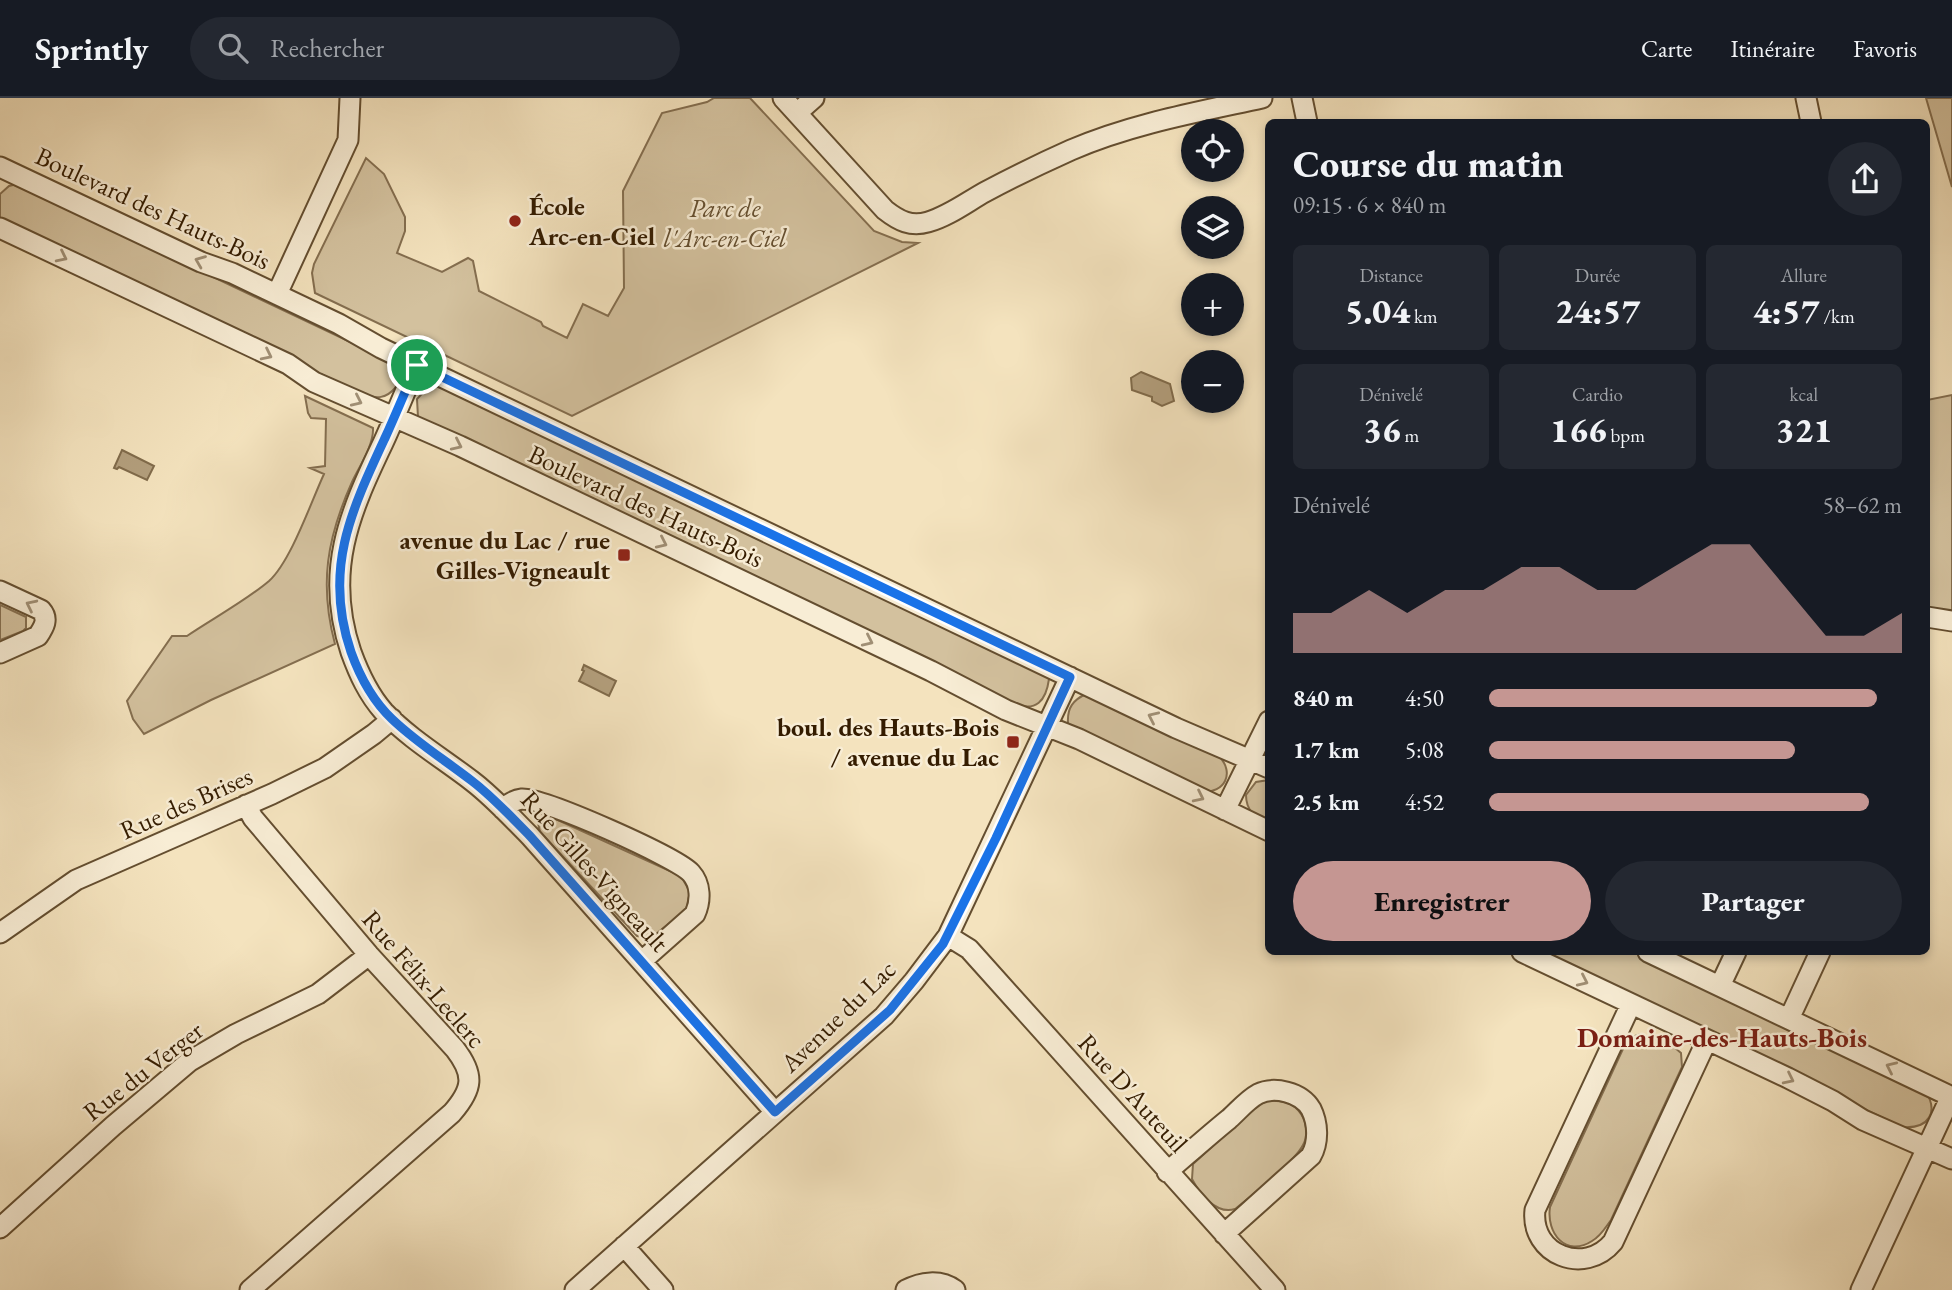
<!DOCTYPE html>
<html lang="fr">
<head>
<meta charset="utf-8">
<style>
	body { margin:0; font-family:"EB Garamond",serif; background:#242831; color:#f1f3f6; height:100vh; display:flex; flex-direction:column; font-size:26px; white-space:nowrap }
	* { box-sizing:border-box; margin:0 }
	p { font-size:23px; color:#9ea1a6 }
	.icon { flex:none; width:38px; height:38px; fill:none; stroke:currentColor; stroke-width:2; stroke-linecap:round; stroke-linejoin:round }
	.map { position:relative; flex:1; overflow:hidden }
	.panel { position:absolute; left:1265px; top:21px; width:665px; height:836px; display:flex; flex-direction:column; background:#171b24; border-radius:10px; box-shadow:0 4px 10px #0003 }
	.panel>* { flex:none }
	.fabs { position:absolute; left:1181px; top:21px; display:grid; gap:14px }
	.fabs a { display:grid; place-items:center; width:63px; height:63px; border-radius:50%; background:#171b24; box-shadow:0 4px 10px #0003; font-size:35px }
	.pin { position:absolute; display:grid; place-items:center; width:60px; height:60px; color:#fff; margin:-30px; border:4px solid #fff; border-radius:50%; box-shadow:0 2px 7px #0007 }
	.round { display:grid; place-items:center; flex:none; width:74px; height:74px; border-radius:37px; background:#242831 }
	.overview { display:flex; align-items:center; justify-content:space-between; height:119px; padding:0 28px }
	h1 { font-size:38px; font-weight:800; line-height:52px }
	.metrics { display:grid; grid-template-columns:repeat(3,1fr); gap:10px; height:119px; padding:7px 28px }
	.metrics div { display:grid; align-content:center; border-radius:10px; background:#242831; text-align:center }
	.metrics b { font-size:35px; font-weight:800 }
	.metrics small { font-size:19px; font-weight:400 }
	.metrics p { font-size:19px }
	.chart { height:196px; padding:14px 28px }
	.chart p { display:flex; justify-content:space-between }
	.chart svg { width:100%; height:126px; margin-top:7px; fill:#c59692; opacity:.7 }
	.button { display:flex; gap:14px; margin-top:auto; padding:14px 28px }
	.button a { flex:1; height:80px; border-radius:42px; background:#c59692; color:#111; font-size:28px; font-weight:800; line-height:80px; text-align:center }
	.button a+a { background:#242831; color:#f1f3f6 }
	ul { padding:0 28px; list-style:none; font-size:23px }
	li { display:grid; grid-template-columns:112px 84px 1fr; align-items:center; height:52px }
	li i { height:18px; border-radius:9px; background:#c59692 }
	header { display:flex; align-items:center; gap:42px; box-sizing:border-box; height:98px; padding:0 35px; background:#171b24; border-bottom:2px solid #363941 }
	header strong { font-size:33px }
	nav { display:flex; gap:38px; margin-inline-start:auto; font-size:24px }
	.search { width:490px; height:63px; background:#242831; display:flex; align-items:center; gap:18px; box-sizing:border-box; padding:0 24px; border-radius:38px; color:#9ea1a6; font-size:26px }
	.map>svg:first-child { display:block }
	.green { fill:#d3c19e; stroke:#846e4f; stroke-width:2 }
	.water { fill:#b39f7d; stroke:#806b4b; stroke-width:2 }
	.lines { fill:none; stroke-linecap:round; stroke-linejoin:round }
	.street-casing { stroke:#644e30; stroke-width:23 }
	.street { stroke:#f8edd5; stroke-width:19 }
	.oneway { stroke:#a08f75 }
	.route-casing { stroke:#fff; stroke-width:14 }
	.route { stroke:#1a73e8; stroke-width:9 }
	.poi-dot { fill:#8f2418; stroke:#f8edd5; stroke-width:2.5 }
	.labels { text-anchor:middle; stroke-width:5; stroke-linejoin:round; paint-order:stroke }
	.poi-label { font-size:26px; font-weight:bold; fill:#341c00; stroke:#f8edd5; text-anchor:end }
	.street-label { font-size:26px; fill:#341c00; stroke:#f8edd5 }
	.park-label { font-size:26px; font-style:italic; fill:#644e2f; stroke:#f8edd5 }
	.neighbourhood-label { font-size:28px; font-weight:bold; fill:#7a1f14; stroke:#f8edd5 }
</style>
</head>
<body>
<header>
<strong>Sprintly</strong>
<div class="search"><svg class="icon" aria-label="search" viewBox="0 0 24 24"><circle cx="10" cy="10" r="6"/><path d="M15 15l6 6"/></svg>Rechercher</div>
<nav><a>Carte</a><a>Itinéraire</a><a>Favoris</a></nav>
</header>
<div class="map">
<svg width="1952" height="1192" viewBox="0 0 1952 1192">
	<rect width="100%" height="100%" fill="#f4e3be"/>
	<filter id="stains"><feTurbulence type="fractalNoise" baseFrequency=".00286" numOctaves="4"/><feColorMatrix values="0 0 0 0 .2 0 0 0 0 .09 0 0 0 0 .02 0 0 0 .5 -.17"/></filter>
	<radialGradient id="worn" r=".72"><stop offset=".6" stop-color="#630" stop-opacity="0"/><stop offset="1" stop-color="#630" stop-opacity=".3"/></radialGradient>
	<!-- green -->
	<path class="green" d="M714 0H750L874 133 902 144 918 145 572 318 315 195 312 175 314 166 366 60 384 76 405 119V133L397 155 442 174 468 160 473 163 479 193 541 224 543 228 567 240 583 206 608 218 624 190 623 93 662 15 707 4Z
		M1926 0H1952V89Z
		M17 86 382 259C394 266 400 274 396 289 386 301 377 301 363 296L7 127 0 121V96L9 88Z
		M436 287 1045 574 1049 581C1046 603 1036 614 1015 606L426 327 418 319 417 301 429 288Z
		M1952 297V513L1927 510V302Z
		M305 298 373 330C374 347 359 369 352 384 327 440 319 486 335 546L211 602 144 636 133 621 127 603 172 538H187C212 521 247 502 269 483 291 463 311 404 324 376L310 370 325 368 326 321 311 320 308 315Z
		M0 507 26 519V530L23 533 0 542Z
		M1086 596 1219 658C1235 675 1225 695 1202 694L1072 631 1068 625C1067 610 1073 602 1086 596Z
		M1269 682V726C1255 719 1246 713 1246 697L1256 684Z
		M549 718 681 778 690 794 686 812 651 840 637 838 540 734 538 725Z
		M1537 854H1634L1924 991C1940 1014 1929 1031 1902 1029Z
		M1641 936 1674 949 1681 955 1682 969 1611 1122C1605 1130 1601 1138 1592 1143 1566 1160 1546 1135 1550 1109L1628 940Z
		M1267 1003C1281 1002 1293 1004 1301 1016 1307 1025 1308 1038 1303 1047 1294 1065 1251 1098 1235 1111 1216 1117 1200 1096 1192 1081L1193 1066 1258 1007Z"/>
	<!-- water -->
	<path class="water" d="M1141 274 1170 286 1174 303 1162 308 1152 303V299L1132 292 1131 280Z
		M122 352 154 368 147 382 119 369 117 371 114 370Z
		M584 567 616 583 609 598 579 583 584 573 582 572Z"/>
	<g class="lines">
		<!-- street casing -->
		<g class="street-casing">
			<path id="street" d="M783 0 885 112C899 123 911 129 928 124 949 118 967 104 985 94 1013 79 1042 65 1071 52 1131 26 1198 14 1262 0
				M1302 0 1307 24
				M1806 0 1811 24
				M797 15 814 0
				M0 69 201 164 232 175 339 226 381 250 1176 630 1269 670
				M0 130 288 266 314 284 460 348 931 573 1006 612 1079 641 1269 733
				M277 196 348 42 350 0
				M417 267C405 293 395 319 383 345 349 416 324 474 351 554 359 576 368 596 384 614 410 641 442 660 472 683 493 699 511 719 530 738L775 1014
				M0 493 41 512C49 521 44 529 38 538L0 555
				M1927 519 1952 523
				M246 707 253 720 369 857 455 951C475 977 473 991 452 1015L250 1192
				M503 711C509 705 514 702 522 701 544 700 676 759 691 775 701 786 701 803 695 816L642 863
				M1225 712 1269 623
				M0 835 76 782 272 696 325 670 374 636 392 621
				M948 838 969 851 1275 1192
				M1522 854 1788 980 1833 1003 1863 1022 1952 1061
				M1648 854 1952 999
				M1720 888 1736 854
				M1631 906 1535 1112C1530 1157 1585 1178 1613 1144L1707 942
				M1789 921 1820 854
				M1167 1074C1188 1056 1208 1038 1229 1021 1238 1013 1247 1002 1258 996 1274 988 1301 994 1311 1011 1318 1025 1319 1044 1311 1058L1224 1136
				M0 1130 113 1028 190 963 236 936 318 896 369 857
				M624 1148 663 1192
				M575 1192 884 918 914 883 948 838 1070 579
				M906 1192C921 1184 940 1181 955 1192
				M1861 1192 1951 998"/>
		</g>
		<!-- street -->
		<use href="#street" class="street"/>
	</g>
	<!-- one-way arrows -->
	<defs><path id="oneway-chevron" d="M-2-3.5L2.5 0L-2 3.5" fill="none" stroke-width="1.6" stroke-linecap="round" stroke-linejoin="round" transform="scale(1.75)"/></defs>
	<g class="oneway">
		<use href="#oneway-chevron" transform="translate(62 159) rotate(26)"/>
		<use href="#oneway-chevron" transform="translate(200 163) rotate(-158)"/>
		<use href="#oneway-chevron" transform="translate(267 257) rotate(26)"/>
		<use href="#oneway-chevron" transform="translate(357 303) rotate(25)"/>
		<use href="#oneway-chevron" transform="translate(457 347) rotate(25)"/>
		<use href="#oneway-chevron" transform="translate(662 445) rotate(25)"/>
		<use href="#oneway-chevron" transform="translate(31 507) rotate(-154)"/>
		<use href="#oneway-chevron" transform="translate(868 543) rotate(25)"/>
		<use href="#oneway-chevron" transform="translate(1153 619) rotate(-155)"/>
		<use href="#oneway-chevron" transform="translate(1199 699) rotate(26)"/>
		<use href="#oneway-chevron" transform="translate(1583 883) rotate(25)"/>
		<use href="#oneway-chevron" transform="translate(1891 969) rotate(-155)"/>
		<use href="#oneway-chevron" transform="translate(1789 981) rotate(26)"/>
	</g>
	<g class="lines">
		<!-- route casing -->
		<g class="route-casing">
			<path id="route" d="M417 267 1070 579 996 740 943 846 890 912 775 1014 530 738C511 719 493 699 472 683 445 662 417 645 392 621 372 602 360 579 351 554 323 472 351 413 385 340 396 316 406 291 417 267Z"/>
		</g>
		<!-- route -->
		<use href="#route" class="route"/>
	</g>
	<!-- markers -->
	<g class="poi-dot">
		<circle cx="515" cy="123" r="7"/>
		<rect x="617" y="450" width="14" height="14" rx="3.5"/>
		<rect x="1006" y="637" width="14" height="14" rx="3.5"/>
	</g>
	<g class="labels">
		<!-- poi labels -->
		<g class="poi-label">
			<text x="529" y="117" text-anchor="start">École<tspan x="529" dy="30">Arc-en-Ciel</tspan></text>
			<text x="610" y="451">avenue du Lac / rue<tspan x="610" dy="30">Gilles-Vigneault</tspan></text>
			<text x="999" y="638">boul. des Hauts-Bois<tspan x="999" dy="30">/ avenue du Lac</tspan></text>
		</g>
		<!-- street labels -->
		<g class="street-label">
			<text transform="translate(153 110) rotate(25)" y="9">Boulevard des Hauts-Bois</text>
			<text transform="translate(646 408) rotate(25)" y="9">Boulevard des Hauts-Bois</text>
			<text transform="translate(186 705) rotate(-24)" y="9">Rue des Brises</text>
			<text transform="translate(595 773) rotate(48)" y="9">Rue Gilles-Vigneault</text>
			<text transform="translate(424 881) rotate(49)" y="9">Rue Félix-Leclerc</text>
			<text transform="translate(838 918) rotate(-44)" y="9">Avenue du Lac</text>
			<text transform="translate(143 973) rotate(-38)" y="9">Rue du Verger</text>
			<text transform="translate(1133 995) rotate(48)" y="9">Rue D'Auteuil</text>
		</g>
		<!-- park labels -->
		<g class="park-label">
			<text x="725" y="119">Parc de<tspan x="725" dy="30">l'Arc-en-Ciel</tspan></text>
		</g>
		<!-- neighbourhood labels -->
		<g class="neighbourhood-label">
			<text x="1722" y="949">Domaine-des-Hauts-Bois</text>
		</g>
	</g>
	<rect width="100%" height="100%" filter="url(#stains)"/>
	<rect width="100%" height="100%" fill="url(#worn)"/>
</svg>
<div class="fabs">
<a><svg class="icon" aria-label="locate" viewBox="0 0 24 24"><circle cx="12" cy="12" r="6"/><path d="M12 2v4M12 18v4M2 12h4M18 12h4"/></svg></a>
<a><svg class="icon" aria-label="layers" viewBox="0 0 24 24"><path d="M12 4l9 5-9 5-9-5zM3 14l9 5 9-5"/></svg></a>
<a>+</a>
<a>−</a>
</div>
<div class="pin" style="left:417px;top:267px;background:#1e9e55"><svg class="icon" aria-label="arrive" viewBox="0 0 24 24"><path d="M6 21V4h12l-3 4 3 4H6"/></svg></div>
<section class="panel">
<div class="overview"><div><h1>Course du matin</h1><p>09:15 · 6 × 840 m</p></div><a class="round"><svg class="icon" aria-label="share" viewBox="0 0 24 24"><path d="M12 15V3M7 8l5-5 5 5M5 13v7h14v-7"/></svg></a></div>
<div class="metrics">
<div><p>Distance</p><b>5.04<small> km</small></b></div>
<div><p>Durée</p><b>24:57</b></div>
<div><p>Allure</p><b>4:57<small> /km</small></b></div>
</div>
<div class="metrics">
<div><p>Dénivelé</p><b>36<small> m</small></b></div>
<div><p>Cardio</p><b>166<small> bpm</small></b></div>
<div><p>kcal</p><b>321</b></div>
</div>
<div class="chart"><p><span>Dénivelé</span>58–62 m</p>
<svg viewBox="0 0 160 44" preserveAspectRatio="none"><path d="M0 44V30L10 30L20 22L30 30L40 22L50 22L60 14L70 14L80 22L90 22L100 14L110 6L120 6L130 22L140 38L150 38L160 30V44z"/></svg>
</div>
<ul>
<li><b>840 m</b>4:50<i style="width:94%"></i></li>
<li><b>1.7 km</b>5:08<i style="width:74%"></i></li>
<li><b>2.5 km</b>4:52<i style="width:92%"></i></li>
</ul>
<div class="button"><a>Enregistrer</a><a>Partager</a></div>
</section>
</div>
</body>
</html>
